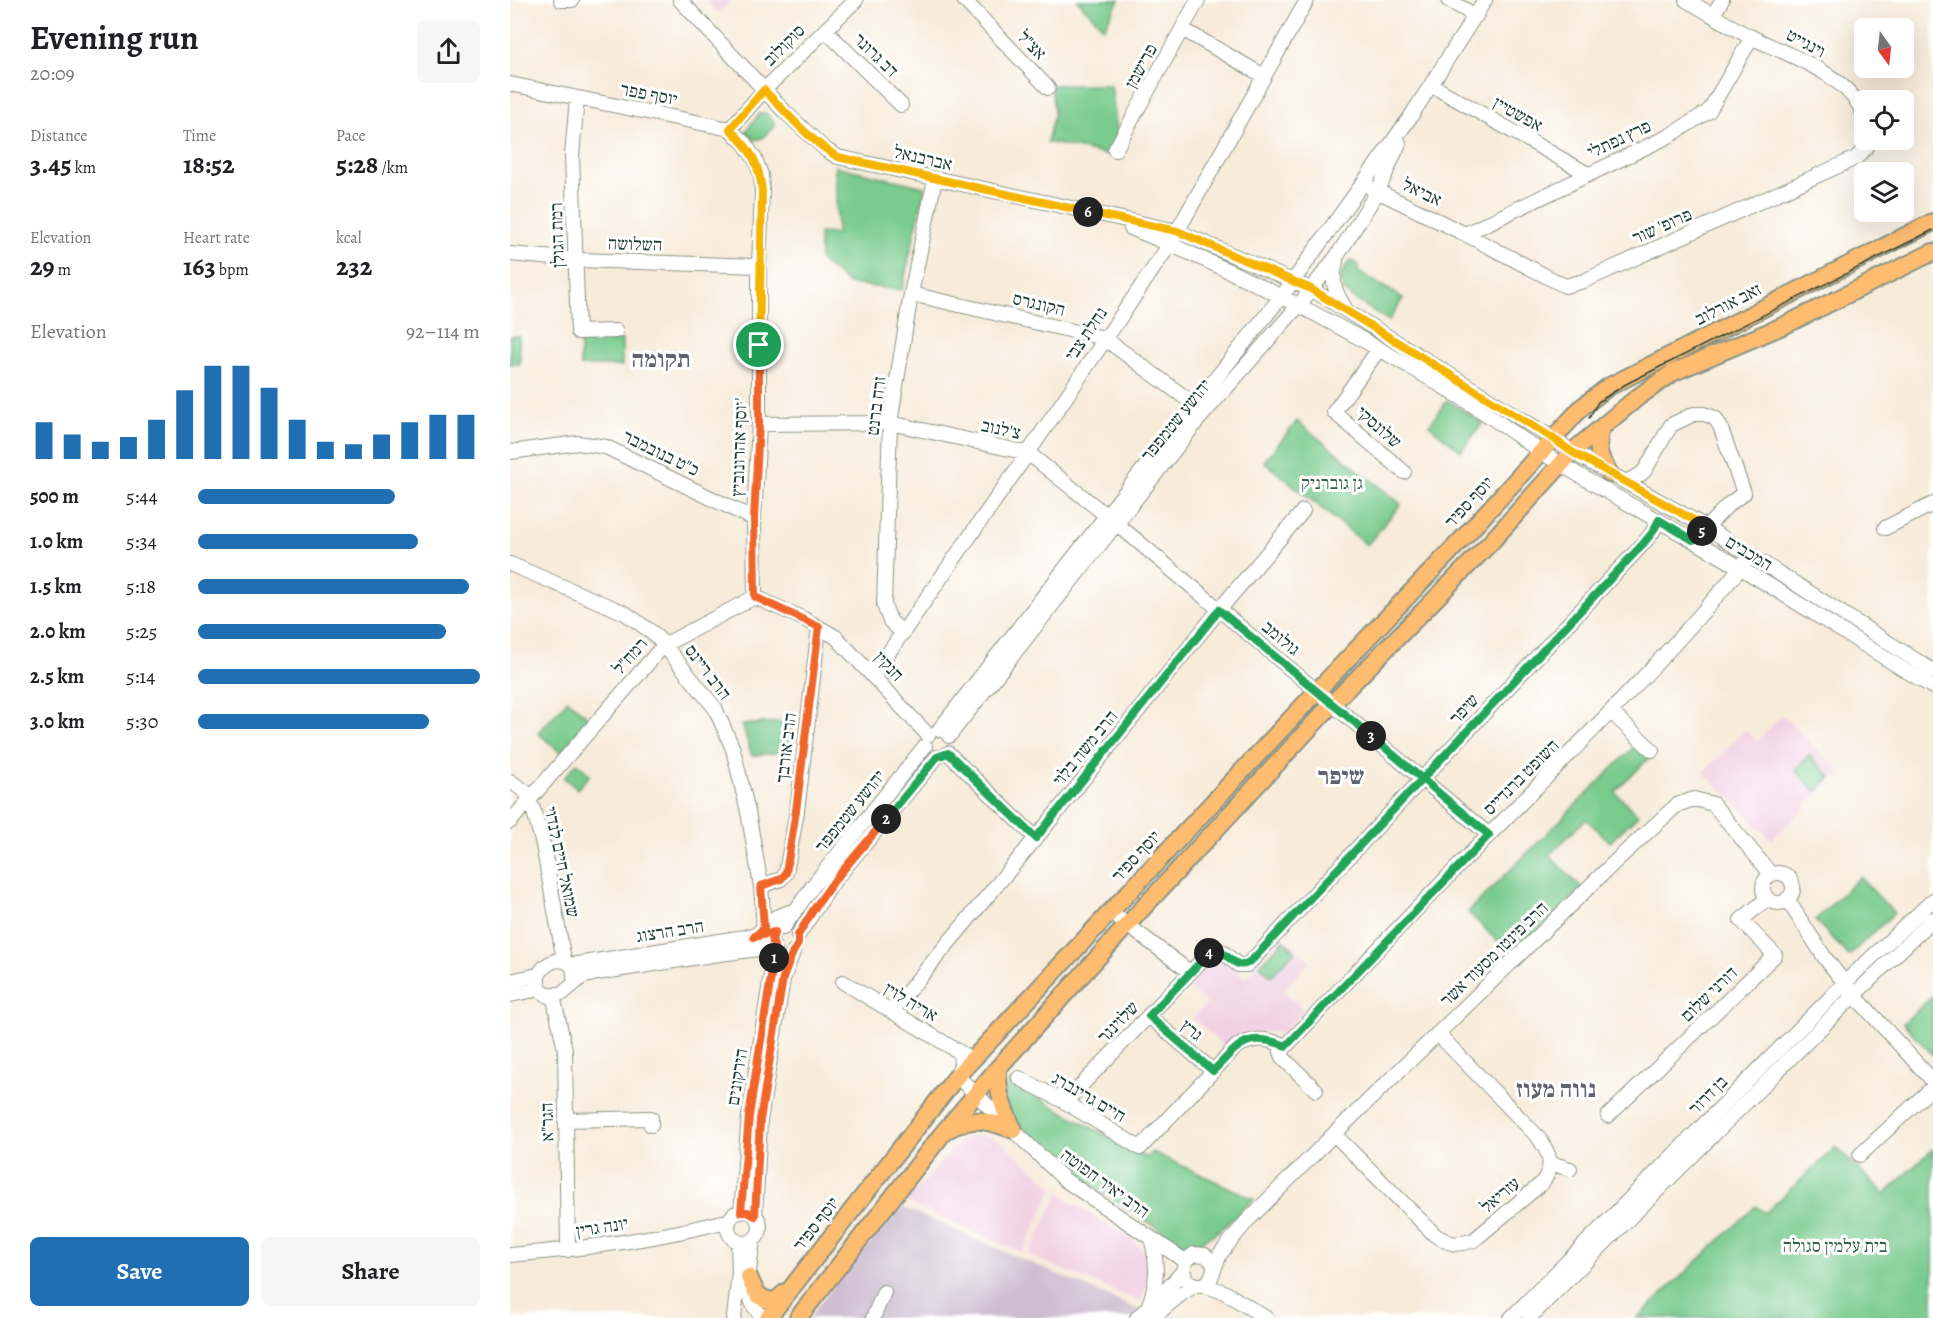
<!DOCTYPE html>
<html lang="en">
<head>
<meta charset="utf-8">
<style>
	body { margin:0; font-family:Alegreya,"Frank Ruhl Libre",serif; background:#f6f6f6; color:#202124; height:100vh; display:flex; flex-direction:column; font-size:22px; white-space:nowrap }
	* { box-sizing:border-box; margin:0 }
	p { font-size:20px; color:#757577 }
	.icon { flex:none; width:33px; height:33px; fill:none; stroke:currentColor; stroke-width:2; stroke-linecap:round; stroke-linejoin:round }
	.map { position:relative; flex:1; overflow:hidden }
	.side { display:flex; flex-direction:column; background:#fff; width:510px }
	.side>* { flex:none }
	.needle { width:39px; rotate:165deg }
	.buttons { position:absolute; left:1344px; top:18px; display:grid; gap:12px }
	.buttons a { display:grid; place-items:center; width:60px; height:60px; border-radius:9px; background:#fff; box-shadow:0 6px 24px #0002; font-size:30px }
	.pin { position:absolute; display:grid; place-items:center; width:51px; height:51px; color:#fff; margin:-26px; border:3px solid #fff; border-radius:50%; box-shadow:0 2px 6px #0007 }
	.km { position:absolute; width:30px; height:30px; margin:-15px; border-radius:50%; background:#222; color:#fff; font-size:16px; line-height:30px; text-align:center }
	.round { display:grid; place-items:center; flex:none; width:63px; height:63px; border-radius:9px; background:#f6f6f6 }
	.overview { display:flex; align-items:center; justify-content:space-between; height:102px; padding:0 30px }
	h1 { font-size:33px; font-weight:600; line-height:45px }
	.stats { display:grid; grid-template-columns:repeat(3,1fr); gap:9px; height:102px; padding:6px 30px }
	.stats div { display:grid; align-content:center }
	.stats b { font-size:26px; font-weight:600 }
	.stats small { font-size:16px; font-weight:400 }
	.stats p { font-size:16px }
	.chart { height:168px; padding:12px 30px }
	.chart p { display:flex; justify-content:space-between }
	.chart svg { width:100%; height:108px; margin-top:6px; stroke:#1f6fb2; stroke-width:6 }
	.action { display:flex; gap:12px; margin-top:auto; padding:12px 30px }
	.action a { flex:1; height:69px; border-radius:9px; background:#1f6fb2; color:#fff; font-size:24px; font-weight:600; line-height:69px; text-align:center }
	.action a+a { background:#f6f6f6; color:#202124 }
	ul { padding:0 30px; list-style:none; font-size:20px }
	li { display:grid; grid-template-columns:96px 72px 1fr; align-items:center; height:45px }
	li i { height:15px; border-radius:8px; background:#1f6fb2 }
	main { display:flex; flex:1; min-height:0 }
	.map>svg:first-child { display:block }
	.built { fill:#f1d0e3 }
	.industrial { fill:#cebed1 }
	.green { fill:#79cb8e; stroke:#4c8461; stroke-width:1.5 }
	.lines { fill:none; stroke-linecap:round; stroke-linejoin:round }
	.minor-casing { stroke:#8b9486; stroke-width:16 }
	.major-casing { stroke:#8b9486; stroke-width:20 }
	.minor { stroke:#fff; stroke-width:14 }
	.major { stroke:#fdbc6f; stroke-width:16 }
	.tram { stroke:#1f3d34; stroke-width:1.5 }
	.split-1-casing { stroke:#fff; stroke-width:12 }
	.split-2-casing { stroke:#fff; stroke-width:12 }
	.split-3-casing { stroke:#fff; stroke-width:12 }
	.split-4-casing { stroke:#fff; stroke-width:12 }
	.split-5-casing { stroke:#fff; stroke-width:12 }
	.split-6-casing { stroke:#fff; stroke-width:12 }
	.split-7-casing { stroke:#fff; stroke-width:12 }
	.split-1 { stroke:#f0652b; stroke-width:8 }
	.split-2 { stroke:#f0652b; stroke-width:8 }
	.split-3 { stroke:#22a559; stroke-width:8 }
	.split-4 { stroke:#22a559; stroke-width:8 }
	.split-5 { stroke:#22a559; stroke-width:8 }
	.split-6 { stroke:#f5b400; stroke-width:8 }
	.split-7 { stroke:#f5b400; stroke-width:8 }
	.labels { text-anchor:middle; stroke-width:6; stroke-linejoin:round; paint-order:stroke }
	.street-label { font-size:18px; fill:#1f3d34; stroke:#fff }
	.park-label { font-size:18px; fill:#36604a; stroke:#fff }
	.district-label { font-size:24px; font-weight:bold; fill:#5f636d; stroke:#fff }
</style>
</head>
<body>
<main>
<section class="side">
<div class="overview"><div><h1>Evening run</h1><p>20:09</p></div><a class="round"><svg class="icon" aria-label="share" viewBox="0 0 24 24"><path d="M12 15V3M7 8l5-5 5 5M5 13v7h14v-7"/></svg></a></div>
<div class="stats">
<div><p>Distance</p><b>3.45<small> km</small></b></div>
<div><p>Time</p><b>18:52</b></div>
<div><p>Pace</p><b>5:28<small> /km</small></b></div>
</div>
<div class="stats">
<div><p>Elevation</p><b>29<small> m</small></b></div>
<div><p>Heart rate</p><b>163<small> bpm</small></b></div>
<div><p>kcal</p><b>232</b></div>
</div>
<div class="chart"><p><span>Elevation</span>92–114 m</p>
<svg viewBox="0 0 160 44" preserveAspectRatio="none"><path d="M5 44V29M15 44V34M25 44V37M35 44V35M45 44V28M55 44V16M65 44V6M75 44V6M85 44V15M95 44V28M105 44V37M115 44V38M125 44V34M135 44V29M145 44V26M155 44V26"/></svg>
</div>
<ul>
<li><b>500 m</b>5:44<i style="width:70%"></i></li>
<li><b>1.0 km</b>5:34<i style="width:78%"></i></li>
<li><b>1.5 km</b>5:18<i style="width:96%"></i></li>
<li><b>2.0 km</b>5:25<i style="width:88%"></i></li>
<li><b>2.5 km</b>5:14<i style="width:100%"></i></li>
<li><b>3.0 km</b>5:30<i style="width:82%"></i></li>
</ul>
<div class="action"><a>Save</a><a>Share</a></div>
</section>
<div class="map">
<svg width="1423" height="1318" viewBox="0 0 1423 1318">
	<rect width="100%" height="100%" fill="#fff"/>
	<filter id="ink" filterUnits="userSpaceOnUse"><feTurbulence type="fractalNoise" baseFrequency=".0167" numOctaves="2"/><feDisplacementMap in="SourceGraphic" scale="12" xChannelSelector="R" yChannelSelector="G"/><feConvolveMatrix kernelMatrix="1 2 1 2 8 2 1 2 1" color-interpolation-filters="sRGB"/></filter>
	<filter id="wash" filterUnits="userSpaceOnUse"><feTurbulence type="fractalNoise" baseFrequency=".008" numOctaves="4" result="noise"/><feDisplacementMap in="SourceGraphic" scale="24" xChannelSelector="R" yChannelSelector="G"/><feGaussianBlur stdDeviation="1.35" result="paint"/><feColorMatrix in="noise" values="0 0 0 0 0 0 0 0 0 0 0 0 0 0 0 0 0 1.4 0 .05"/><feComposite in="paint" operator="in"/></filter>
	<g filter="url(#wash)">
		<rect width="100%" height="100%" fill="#f7ebd9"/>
		<!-- built -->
		<path class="built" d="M195 0H221L208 13Z
			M1272 715 1330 772 1262 840 1193 772 1235 730 1247 741Z
			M774 937 800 961 773 990 794 1010 772 1034 757 1031 740 1032 729 1036 717 1049 683 1018 696 1004 678 987 708 954 735 978Z
			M466 1135 480 1136 493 1143 544 1187 513 1253 396 1202 452 1139Z
			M550 1191 559 1201 624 1240 637 1256 641 1269 636 1289 630 1302 518 1255Z"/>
		<!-- industrial -->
		<path class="industrial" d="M392 1207 632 1311 675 1318H300L312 1300Z"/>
		<!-- green -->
		<path class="green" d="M567 0H609L594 28Z
			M541 85H601L607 130 608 157 537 142 544 113Z
			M256 113 264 122V127L252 138 244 140 236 131 249 114Z
			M325 166 415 187 392 290 339 284 310 261 309 233 327 234Z
			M840 260 849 265 847 271 893 298 879 321 842 298 832 288 831 275Z
			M0 336H9L10 364H0Z
			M70 340H112V366H70Z
			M937 400 973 423 951 451 919 425Z
			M787 421 891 504 857 545 754 462Z
			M58 700 80 719 51 753 28 733Z
			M281 721 279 751 242 756 232 725Z
			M1126 745 1139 758 1105 792 1128 815 1100 842 1076 819 1039 855 1072 888 1003 957 958 912Z
			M1299 755 1321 777 1306 791 1285 770Z
			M67 763 80 775 67 789 54 778Z
			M1350 877 1384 913 1339 956 1305 920Z
			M774 940 785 951 761 976 750 965Z
			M1423 996V1055L1393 1023Z
			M498 1081 636 1158 642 1152 744 1199C727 1214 698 1247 673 1245L571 1178 499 1115 495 1094Z
			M1326 1147 1375 1194 1423 1149V1318H1127L1246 1206 1255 1213Z"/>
	</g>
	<g filter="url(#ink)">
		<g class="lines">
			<!-- minor casing -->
			<g class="minor-casing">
				<path id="minor" d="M51 0H62
					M170 0 275 112 316 150 328 157 667 231 801 289 1044 439 1062 452 1196 527 1423 671
					M454 0 538 88
					M938 0 966 16
					M1176 0C1198 12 1219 26 1241 37 1278 55 1338 74 1354 115
					M1203 15 1212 0
					M672 29 754 76
					M315 30 391 105
					M0 84 220 129 254 90 346 0
					M921 85 1078 174
					M67 98 62 155 68 332 106 331
					M220 129 235 144 245 159 251 175 252 191 249 266V424L244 519 245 597
					M605 150 688 0
					M861 188 955 234 1055 286 1074 281 1346 158 1356 148 1359 140
					M621 228C734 274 843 331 947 395 983 417 1016 443 1052 465 1110 500 1170 532 1229 567 1294 606 1357 648 1423 687
					M955 234 1159 136 1199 111 1242 37
					M0 254 67 260 249 266
					M826 262C821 281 824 291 835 308
					M401 294 594 338 684 404 687 413
					M869 349 824 412 894 472
					M249 424 380 423 518 453 607 524 979 835
					M0 452 68 443 96 447 244 519
					M1115 482 1130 475 1135 470 1161 425 1184 414H1194L1205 418 1210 426 1234 493 1218 505 1191 533
					M1375 528 1423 504
					M0 564 115 613 143 633 154 645 205 708 223 749 238 812 251 886 254 928
					M393 633 380 621 374 605 380 423 401 294 425 179
					M363 675 518 453 660 244 797 0
					M1101 712 1142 750
					M429 730 596 516 778 288 901 116 975 0
					M439 736 688 420 789 305 827 256 868 191 889 143
					M438 753 526 838
					M0 781 16 792 24 812 33 845 54 960
					M0 822 154 645 245 597 294 619 326 637 418 735
					M1253 888a15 15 0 1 1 30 0a15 15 0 1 1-30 0Z
					M251 886 271 879 276 873 287 811 309 627
					M1277 899 1315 958 1344 995 1423 1081
					M600 912 680 972
					M273 928 305 883 415 746
					M249 932 266 917 285 910
					M288 935 324 881 427 757
					M61 965 265 932
					M0 981 28 975
					M65 982 63 967C50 953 34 963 27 978L30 989 38 996 53 993 72 977 87 973 202 955 264 947
					M333 982 456 1056
					M0 995 30 989
					M43 995 55 1050 58 1250
					M385 1007 526 838 709 610 793 511
					M639 1016 703 1071
					M776 1046 771 1052 774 1059 806 1090
					M450 1053 451 1064 447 1076 555 1180 675 1261
					M509 1078 555 1102 630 1148 727 1046C748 1037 755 1038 776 1046 844 975 911 903 981 833 1070 743 1161 654 1241 555
					M561 1096 699 953 706 949 713 952 728 965H737L744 958 1133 544 1142 533 1149 520
					M1098 1116 1265 955 1231 920 1257 899
					M55 1120 141 1118V1125
					M824 1134 925 1235C941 1245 946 1246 964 1240L1032 1183C1045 1164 1040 1154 1028 1137L928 1034
					M1350 1155 1423 1087
					M1040 1163 1060 1169
					M218 1227a16 16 0 1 1 32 0a16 16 0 1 1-32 0Z
					M231 1212 239 1116 265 950
					M245 1216 250 1120 273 979 283 952
					M243 1240C240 1267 230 1301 255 1318
					M0 1255C74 1249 149 1239 220 1220
					M704 1267 703 1262 695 1255 684 1254 675 1261 673 1271 677 1281 685 1285H693L700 1280 710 1254 736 1222 824 1134 1110 857 1167 805 1184 799 1203 804 1261 874
					M693 1285 714 1292 756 1318
					M638 1307C648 1283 648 1263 641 1238
					M224 1318 229 1272 228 1242
					M363 1318 374 1292
					M627 1318 659 1287 673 1271
					M642 1318 671 1294 685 1285
					M1001 1318 1346 972 1423 900
					M1019 1318 1344 995 1423 919"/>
			</g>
			<!-- major casing -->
			<g class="major-casing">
				<path id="major" d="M1091 428C1086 449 1088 456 1100 474
					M488 1068C487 1092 493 1109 504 1130
					M439 1129C464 1115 478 1121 504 1130
					M239 1277C245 1292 248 1300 265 1301L276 1292
					M258 1318 447 1076 806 692 956 535 1072 407 1098 387 1423 222
					M288 1318 433 1133 488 1068 618 924 822 704 980 543 1062 452 1128 397 1164 372 1275 325 1423 252"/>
			</g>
			<!-- minor -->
			<use href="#minor" class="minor"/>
			<!-- major -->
			<use href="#major" class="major"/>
			<!-- tram -->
			<path class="tram" d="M1079 418 1088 402 1116 384 1423 230"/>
		</g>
	</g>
	<g class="lines" filter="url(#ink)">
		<!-- split-1 casing -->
		<g class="split-1-casing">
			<path id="split-1" d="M249 345V424L244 519 245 597 309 627 286 811 276 873 271 879 251 886 254 928 244 937 265 932 262 939 265 950 264 958"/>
		</g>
		<!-- split-2 casing -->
		<g class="split-2-casing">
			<path id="split-2" d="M264 958 239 1116 231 1212H238L245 1216 250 1120 273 978 283 952 288 944V935L304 909 324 881 376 819"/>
		</g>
		<!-- split-3 casing -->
		<g class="split-3-casing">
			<path id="split-3" d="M376 819 427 757 438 753 526 838 709 610 861 736"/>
		</g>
		<!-- split-4 casing -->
		<g class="split-4-casing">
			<path id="split-4" d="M699 953 639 1016 703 1071C730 1044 736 1031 776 1046L979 835 861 736"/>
		</g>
		<!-- split-5 casing -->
		<g class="split-5-casing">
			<path id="split-5" d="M699 953 706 949C723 957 727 974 744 958L1133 544 1142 533 1149 520 1183 540 1192 531"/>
		</g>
		<!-- split-6 casing -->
		<g class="split-6-casing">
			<path id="split-6" d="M578 212 667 231 801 289 1044 439 1062 452 1196 527 1192 531"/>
		</g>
		<!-- split-7 casing -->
		<g class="split-7-casing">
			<path id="split-7" d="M249 345 252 191C249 161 240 149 220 129L254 90C277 113 300 141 328 157L578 212"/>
		</g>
		<!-- split-1 -->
		<use href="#split-1" class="split-1"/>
		<!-- split-2 -->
		<use href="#split-2" class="split-2"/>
		<!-- split-3 -->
		<use href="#split-3" class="split-3"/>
		<!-- split-4 -->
		<use href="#split-4" class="split-4"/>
		<!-- split-5 -->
		<use href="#split-5" class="split-5"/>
		<!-- split-6 -->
		<use href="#split-6" class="split-6"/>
		<!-- split-7 -->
		<use href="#split-7" class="split-7"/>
	</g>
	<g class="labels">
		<!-- street labels -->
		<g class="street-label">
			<text transform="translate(1296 43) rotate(28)" y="6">וינגייט</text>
			<text transform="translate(274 45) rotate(-45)" y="6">סוקולוב</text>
			<text transform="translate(522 45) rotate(46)" y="6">אצ"ל</text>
			<text transform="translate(366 55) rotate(44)" y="6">דב גרונר</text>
			<text transform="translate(631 66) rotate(-61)" y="6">פרישמן</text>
			<text transform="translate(139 94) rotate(11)" y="6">יוסף פפר</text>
			<text transform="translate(1008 114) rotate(29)" y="6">אפשטיין</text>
			<text transform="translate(1109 139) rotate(-25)" y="6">פרץ נפתלי</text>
			<text transform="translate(413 158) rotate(13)" y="6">אברבנאל</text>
			<text transform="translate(912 192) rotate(26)" y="6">אביאל</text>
			<text transform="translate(1152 226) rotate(-24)" y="6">פרופ' שור</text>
			<text transform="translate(47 235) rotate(-92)" y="6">רמת הגולן</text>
			<text transform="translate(125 244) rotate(2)" y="6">השלושה</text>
			<text transform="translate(529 304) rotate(13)" y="6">הקונגרס</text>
			<text transform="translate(1218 304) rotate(-27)" y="6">זאב אורלוב</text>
			<text transform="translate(576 334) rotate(-56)" y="6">נחלת צבי</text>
			<text transform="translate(366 406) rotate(-83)" y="6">זרח ברנט</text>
			<text transform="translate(666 420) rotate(-51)" y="6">יהושע שטמפפר</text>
			<text transform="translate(869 427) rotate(41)" y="6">שלונסקי</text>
			<text transform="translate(491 429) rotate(12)" y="6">צ'לנוב</text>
			<text transform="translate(229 447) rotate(-88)" y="6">יוסף אהרונוביץ'</text>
			<text transform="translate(151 453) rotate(26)" y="6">כ"ט בנובמבר</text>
			<text transform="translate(959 502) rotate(-47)" y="6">יוסף ספיר</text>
			<text transform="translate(1239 553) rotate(31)" y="6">המכבים</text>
			<text transform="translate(771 638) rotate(40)" y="6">גולומב</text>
			<text transform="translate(120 656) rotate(-48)" y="6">רמח"ל</text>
			<text transform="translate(379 666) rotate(47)" y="6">חנקין</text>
			<text transform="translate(198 672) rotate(53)" y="6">הרב ריינס</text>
			<text transform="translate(954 709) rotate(-47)" y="6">שיפר</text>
			<text transform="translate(276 748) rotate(-83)" y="6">הרב אורבך</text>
			<text transform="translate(575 748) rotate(-51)" y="6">הרב משה בלוי</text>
			<text transform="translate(1011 777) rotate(-45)" y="6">השופט ברנדייס</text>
			<text transform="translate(340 811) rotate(-51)" y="6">יהושע שטמפפר</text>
			<text transform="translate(626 856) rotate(-47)" y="6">יוסף ספיר</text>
			<text transform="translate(52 862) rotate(78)" y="6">שמואל חיים לנדוי</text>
			<text transform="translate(160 931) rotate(-9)" y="6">הרב הרצוג</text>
			<text transform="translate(984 954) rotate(-44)" y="6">הרב פינטו מסעוד אשר</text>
			<text transform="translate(1199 994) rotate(-44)" y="6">דורני שלום</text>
			<text transform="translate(401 1002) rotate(31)" y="6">אריה לוין</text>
			<text transform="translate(608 1022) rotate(-46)" y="6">שלזינגר</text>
			<text transform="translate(682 1030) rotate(40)" y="6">גרץ</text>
			<text transform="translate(227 1077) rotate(-81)" y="6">הירקונים</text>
			<text transform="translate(1198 1095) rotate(-45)" y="6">בן דרור</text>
			<text transform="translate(579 1097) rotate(30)" y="6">חיים גרינברג</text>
			<text transform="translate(37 1122) rotate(-91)" y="6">הגר"א</text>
			<text transform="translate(595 1183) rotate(36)" y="6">הרב יאיר חפוטה</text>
			<text transform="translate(990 1195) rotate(-40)" y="6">עזריאל</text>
			<text transform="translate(306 1224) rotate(-52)" y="6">יוסף ספיר</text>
			<text transform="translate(92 1227) rotate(-9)" y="6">יונה גרין</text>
		</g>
		<!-- park labels -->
		<g class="park-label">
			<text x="822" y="489">גן גוברניק</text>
			<text x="1325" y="1252">בית עלמין סגולה</text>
		</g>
		<!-- district labels -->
		<g class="district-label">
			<text x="151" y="367">תקומה</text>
			<text x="831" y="784">שיפר</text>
			<text x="1046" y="1097">נווה מעוז</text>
		</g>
	</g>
</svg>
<div class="buttons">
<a><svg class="needle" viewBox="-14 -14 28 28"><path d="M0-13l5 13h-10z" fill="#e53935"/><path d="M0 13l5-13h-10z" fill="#757577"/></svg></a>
<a><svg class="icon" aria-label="locate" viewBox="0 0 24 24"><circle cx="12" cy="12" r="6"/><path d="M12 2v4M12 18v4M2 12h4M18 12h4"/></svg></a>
<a><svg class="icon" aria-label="layers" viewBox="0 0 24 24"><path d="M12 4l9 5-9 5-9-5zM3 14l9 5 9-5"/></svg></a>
</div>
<div class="pin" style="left:249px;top:345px;background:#1e9e55"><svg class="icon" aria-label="arrive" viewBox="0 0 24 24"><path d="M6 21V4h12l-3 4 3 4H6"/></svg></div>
<b class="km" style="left:264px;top:958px">1</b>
<b class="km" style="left:376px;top:819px">2</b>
<b class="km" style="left:861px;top:736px">3</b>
<b class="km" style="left:699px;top:953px">4</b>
<b class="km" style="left:1192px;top:531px">5</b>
<b class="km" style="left:578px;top:212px">6</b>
</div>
</main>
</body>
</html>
